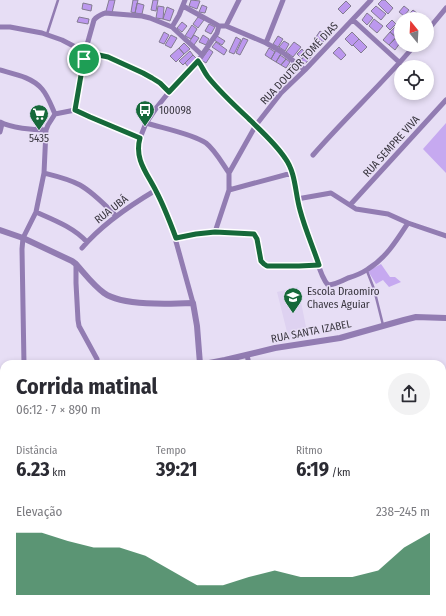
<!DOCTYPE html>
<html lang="pt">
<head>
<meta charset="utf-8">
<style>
	body { margin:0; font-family:"Fira Sans Condensed",sans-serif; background:#f2f2f3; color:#2b2b33; height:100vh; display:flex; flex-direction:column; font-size:15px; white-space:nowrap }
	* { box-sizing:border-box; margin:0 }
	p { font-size:13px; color:#7c7c81 }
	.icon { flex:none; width:22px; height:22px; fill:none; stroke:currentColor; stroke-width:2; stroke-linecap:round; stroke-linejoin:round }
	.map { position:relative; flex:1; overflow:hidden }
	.side { position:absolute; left:0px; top:360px; width:446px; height:256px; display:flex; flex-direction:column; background:#fff; border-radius:12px 12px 0 0; box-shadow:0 2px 6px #0003 }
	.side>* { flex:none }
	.needle { width:26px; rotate:342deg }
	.controls { position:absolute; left:394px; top:12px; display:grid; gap:8px }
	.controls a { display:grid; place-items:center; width:40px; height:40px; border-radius:50%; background:#fff; box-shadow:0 2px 6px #0003; font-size:20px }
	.pin { position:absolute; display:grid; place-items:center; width:34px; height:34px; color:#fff; margin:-17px; border:2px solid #fff; border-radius:50%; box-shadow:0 1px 4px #0007 }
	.round { display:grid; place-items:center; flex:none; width:42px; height:42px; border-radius:21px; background:#f2f2f3 }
	.head { display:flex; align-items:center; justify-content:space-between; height:68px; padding:0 16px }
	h1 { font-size:22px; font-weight:700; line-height:30px }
	.stats { display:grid; grid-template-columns:repeat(3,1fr); gap:6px; height:68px; padding:4px 16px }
	.stats div { display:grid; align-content:center }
	.stats b { font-size:20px; font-weight:700 }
	.stats small { font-size:11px; font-weight:400 }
	.stats p { font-size:11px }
	.chart { height:112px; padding:8px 16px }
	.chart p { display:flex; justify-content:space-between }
	.chart svg { width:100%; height:72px; margin-top:4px; fill:#16693a; opacity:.7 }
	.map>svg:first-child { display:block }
	.built { fill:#ded2f1 }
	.green { fill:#c6a9f0 }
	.building { fill:#bc98ee; stroke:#837b91 }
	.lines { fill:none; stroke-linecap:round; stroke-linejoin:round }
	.service { stroke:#927cb2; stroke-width:2.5 }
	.minor { stroke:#927cb2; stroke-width:5 }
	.tertiary { stroke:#927cb2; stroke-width:6 }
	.secondary { stroke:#6c4897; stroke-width:7 }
	.route-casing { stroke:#fff; stroke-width:8 }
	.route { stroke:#16693a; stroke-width:5 }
	.labels { text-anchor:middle; stroke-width:3; stroke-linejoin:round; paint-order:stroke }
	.street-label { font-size:11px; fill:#39363f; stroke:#e7def5 }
	.poi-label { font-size:11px; fill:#39363f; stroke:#e7def5; text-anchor:start }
</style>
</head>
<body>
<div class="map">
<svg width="446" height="616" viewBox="0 0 446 616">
	<rect width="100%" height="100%" fill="#e7def5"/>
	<!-- built -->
	<path class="built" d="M298 287 308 337 289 340 277 292Z"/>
	<!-- green -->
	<path class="green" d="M446 123V173L423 149Z
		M381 264 390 277H395L401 282 389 287 383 280 376 284 368 271Z"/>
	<!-- building -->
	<path class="building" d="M109 0H115L112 13 106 11Z
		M133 0H138L135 13 131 12Z
		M153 0H158L156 11 151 10Z
		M191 0 200 1 197 9 189 6Z
		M382 0H385L393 8 388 14 378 4Z
		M346 1 351 6 343 14 338 9Z
		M83 3 92 5 91 11 82 9Z
		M137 3 144 5 142 14 135 13Z
		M202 5 207 7 205 13 199 12Z
		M158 6 164 7 163 19 156 18Z
		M376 6 386 14 381 20 371 11Z
		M404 6 409 10 404 16 399 12Z
		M167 7 174 10 170 21 163 19Z
		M413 10 423 18V19H411L407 16Z
		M367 13 373 18 367 25 362 20Z
		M79 17 89 19 88 24 77 22Z
		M198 17 204 20 198 28 193 24Z
		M374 19 383 26 377 33 369 26Z
		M392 20 396 24 390 30 386 26Z
		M182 22 187 26 182 32 177 28Z
		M209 24 215 27 211 34 205 31Z
		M192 25 197 29 191 39 185 36Z
		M397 25 401 29V42L390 32Z
		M320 31 327 36 323 42 316 37Z
		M164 32 169 35 164 44 159 42Z
		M352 32 359 39 352 46 345 39Z
		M390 32 396 37 389 45 383 40Z
		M171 35 177 38 171 48 165 45Z
		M194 35 199 38 194 45 189 42Z
		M203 35 209 39 206 45 199 42Z
		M217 36 225 41 222 45 214 40Z
		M278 36 283 39 278 47 273 44Z
		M236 37 241 40 234 54 229 52Z
		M243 38 248 40 240 55 236 53Z
		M359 39 367 47 361 53 353 45Z
		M395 39 400 43 395 50 389 45Z
		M284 41 289 44 285 51 279 47Z
		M216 42 227 50 224 55 212 47Z
		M294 42 301 47 293 57 286 52Z
		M184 43 190 49 184 54 179 48Z
		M339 47 346 55 341 60 333 53Z
		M179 48 184 54 176 62 170 56Z
		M269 48 275 52 271 59 265 55Z
		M209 49 213 52 206 63 201 60Z
		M302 49 306 54 302 59 297 54Z
		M276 50 281 54 276 62 271 59Z
		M190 51 193 55 183 65 179 61Z
		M308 52 312 56 304 65 300 61Z
		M193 55 198 60 189 68 185 63Z
		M280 55 286 59 281 65 276 62Z
		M286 59 290 62 286 68 281 65Z
		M291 64 298 69 293 75 287 70Z
		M4 564V584L0 585V565Z
		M4 585V609H0V586Z"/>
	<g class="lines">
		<!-- service -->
		<path class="service" d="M47 34 58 0
			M367 271 374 289 383 325"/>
		<!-- minor -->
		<path class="minor" d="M183 6 219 26H226L266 43 282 52 305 70
			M353 20 400 63
			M226 26 239 0
			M0 27H10L42 33 62 40 85 52 108 57 153 77 160 83 169 92
			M172 27 179 15 185 0
			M427 31 446 8
			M266 43 283 0
			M198 61C202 66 204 72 208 77 220 92 234 105 248 119 261 131 278 144 287 161 295 176 295 194 300 211 304 225 310 237 314 251 318 262 320 276 328 285 334 285 342 281 348 278 355 276 362 273 368 269 386 258 397 240 408 223
			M0 70C14 74 32 77 42 89 48 96 51 105 55 114
			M75 110 85 52 94 20C97 16 100 15 105 13L142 16 150 18 172 27 202 55
			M0 122C10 128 34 130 46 130L48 125 55 114 75 110 90 117 140 138
			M146 123C162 128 193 134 206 143 215 150 222 163 229 173
			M0 132 2 124
			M313 155C346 117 383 83 415 45
			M44 173C56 176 69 179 80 185 94 193 105 205 116 216
			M229 190 292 173
			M297 199 331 193 356 209 388 214 408 223 446 236
			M350 205 446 100
			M36 212C54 220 73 227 87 242
			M215 232 229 190V173L256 125 281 93 305 70 371 0
			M175 238 196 234 215 232 254 234 257 239 261 261 264 264 267 266H299L319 265
			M82 248C102 224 129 206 156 190
			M76 264V283L78 320 79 326 97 359
			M193 303 175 238 170 221 156 190 145 171 139 156 138 145 140 138 146 123 157 107 169 92 198 61 202 55 217 33 219 26
			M247 355 249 364
			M24 364 22 249 23 238 36 212 37 207 44 173 46 130
			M442 438 446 442
			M3 474 4 473
			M442 502 446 497
			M442 532H446
			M442 606 446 592
			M0 614H305L344 613 446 614"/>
		<!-- tertiary -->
		<path class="tertiary" d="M0 230 23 238 72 261 76 264C85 274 93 285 104 293 122 306 170 304 193 303L197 326 200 364
			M204 364 225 360 275 348 340 338 404 320 416 317 446 318
			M0 418 4 417"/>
		<!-- secondary -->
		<path class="secondary" d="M442 410 446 406
			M0 529 4 528"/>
	</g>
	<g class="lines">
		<!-- route casing -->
		<g class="route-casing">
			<path id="route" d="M85 52 108 57 143 73 152 78 160 83 169 92 198 61C202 66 204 72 208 77 220 92 234 105 248 118 261 131 275 143 285 158 296 173 295 193 300 210 305 229 313 247 319 265L299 266H267L264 264 261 261 257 239 254 234 215 232 196 234 176 238C170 222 164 206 156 191 147 173 134 159 140 138L90 117 75 110Z"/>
		</g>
		<!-- route -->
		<use href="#route" class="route"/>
	</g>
	<!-- icons -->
	<defs>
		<g id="bus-pin" transform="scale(1)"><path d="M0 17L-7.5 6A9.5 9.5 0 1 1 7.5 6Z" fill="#16693a" stroke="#e7def5"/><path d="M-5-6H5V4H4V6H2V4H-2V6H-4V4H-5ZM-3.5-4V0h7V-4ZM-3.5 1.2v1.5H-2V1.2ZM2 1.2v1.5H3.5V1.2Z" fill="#fff"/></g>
		<g id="supermarket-pin" transform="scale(1)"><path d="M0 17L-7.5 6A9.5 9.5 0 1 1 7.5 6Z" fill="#16693a" stroke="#e7def5"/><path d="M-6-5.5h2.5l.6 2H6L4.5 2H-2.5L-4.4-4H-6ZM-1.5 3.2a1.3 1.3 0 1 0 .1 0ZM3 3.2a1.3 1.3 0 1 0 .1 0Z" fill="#fff"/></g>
		<g id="school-pin" transform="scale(1)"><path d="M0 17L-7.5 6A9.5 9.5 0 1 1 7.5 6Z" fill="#16693a" stroke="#e7def5"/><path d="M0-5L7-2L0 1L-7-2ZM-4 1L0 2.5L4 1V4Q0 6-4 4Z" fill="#fff"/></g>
	</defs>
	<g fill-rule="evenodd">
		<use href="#bus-pin" x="145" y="110"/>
		<use href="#supermarket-pin" x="39" y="114"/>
		<use href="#school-pin" x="293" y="297"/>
	</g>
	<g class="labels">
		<!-- street labels -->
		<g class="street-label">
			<text transform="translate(299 63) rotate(-47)" y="4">RUA DOUTOR TOMÉ DIAS</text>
			<text transform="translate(391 146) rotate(-48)" y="4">RUA SEMPRE VIVA</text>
			<text transform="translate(111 209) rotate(-38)" y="4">RUA UBÁ</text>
			<text transform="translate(311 331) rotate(-11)" y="4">RUA SANTA IZABEL</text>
		</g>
		<!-- poi labels -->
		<g class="poi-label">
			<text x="159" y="114">100098</text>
			<text x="39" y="142" text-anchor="middle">5435</text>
			<text x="307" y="295">Escola Draomiro<tspan x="307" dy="13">Chaves Aguiar</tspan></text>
		</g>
	</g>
</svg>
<div class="controls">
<a><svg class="needle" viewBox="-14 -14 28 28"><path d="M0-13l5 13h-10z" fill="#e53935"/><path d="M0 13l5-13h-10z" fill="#7c7c81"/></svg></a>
<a><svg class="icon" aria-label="locate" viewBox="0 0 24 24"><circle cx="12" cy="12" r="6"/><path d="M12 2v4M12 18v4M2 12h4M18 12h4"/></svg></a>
</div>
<div class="pin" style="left:84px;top:59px;background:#1e9e55"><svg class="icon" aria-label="arrive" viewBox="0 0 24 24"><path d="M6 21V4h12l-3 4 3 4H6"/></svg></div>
<section class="side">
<div class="head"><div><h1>Corrida matinal</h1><p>06:12 · 7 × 890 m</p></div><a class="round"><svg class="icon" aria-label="share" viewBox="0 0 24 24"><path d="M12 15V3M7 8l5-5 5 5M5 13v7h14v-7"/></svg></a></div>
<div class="stats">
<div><p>Distância</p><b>6.23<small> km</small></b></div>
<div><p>Tempo</p><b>39:21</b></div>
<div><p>Ritmo</p><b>6:19<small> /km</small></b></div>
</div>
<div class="chart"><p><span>Elevação</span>238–245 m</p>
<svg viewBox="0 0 160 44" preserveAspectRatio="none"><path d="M0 44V6L10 6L20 11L30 15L40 15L50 20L60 29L70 38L80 38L90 33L100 29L110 33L120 33L130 33L140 29L150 15L160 6V44z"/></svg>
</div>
</section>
</div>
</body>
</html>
